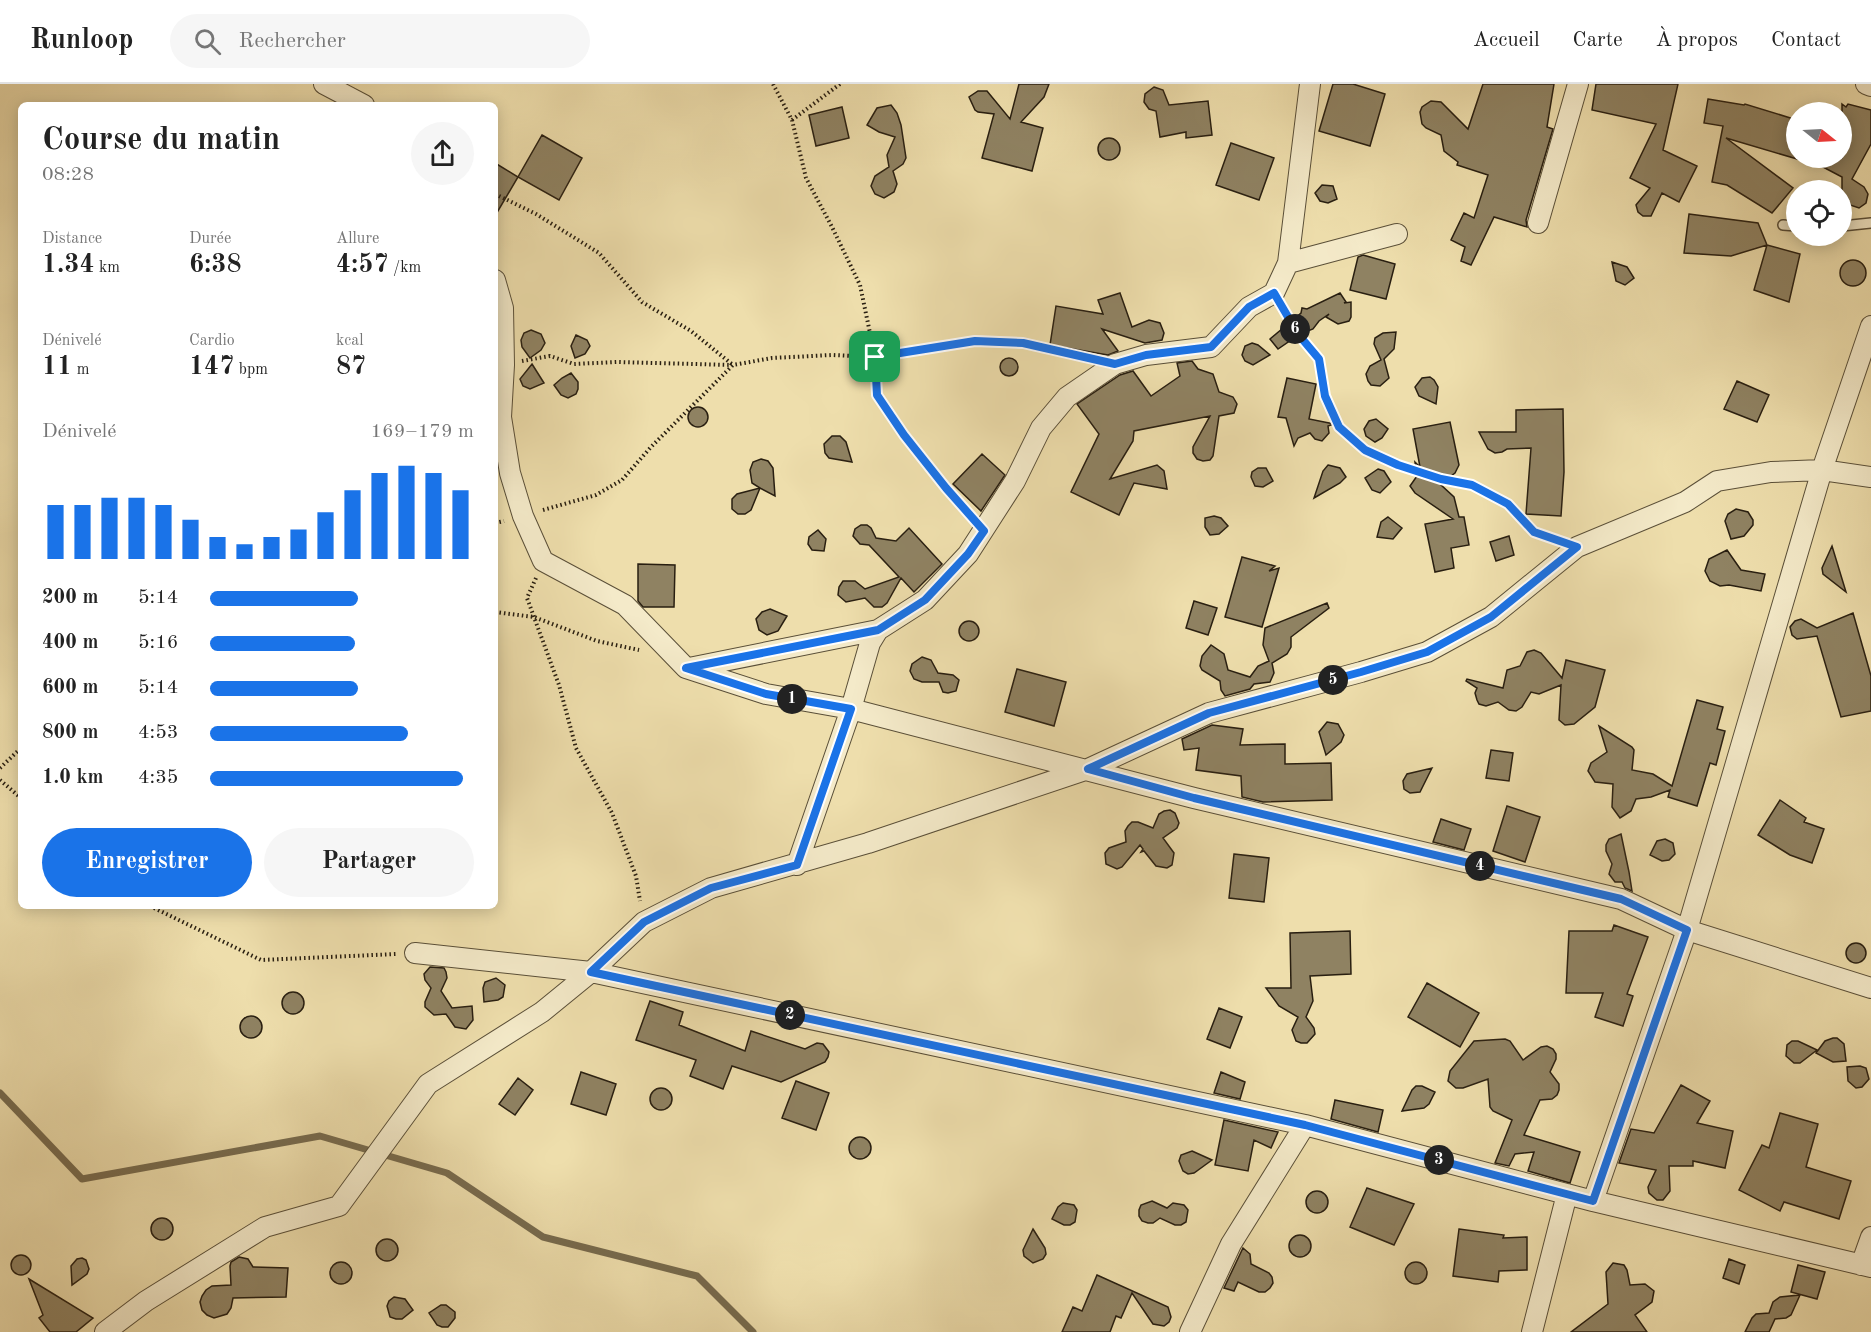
<!DOCTYPE html>
<html lang="fr">
<head>
<meta charset="utf-8">
<style>
	body { margin:0; font-family:"Old Standard TT",serif; background:#f6f6f6; color:#222; height:100vh; display:flex; flex-direction:column; font-size:22px; white-space:nowrap }
	* { box-sizing:border-box; margin:0 }
	p { font-size:20px; color:#767676 }
	.icon { flex:none; width:33px; height:33px; fill:none; stroke:currentColor; stroke-width:2; stroke-linecap:round; stroke-linejoin:round }
	.map { position:relative; flex:1; overflow:hidden }
	.sheet { position:absolute; left:18px; top:18px; width:480px; height:807px; display:flex; flex-direction:column; background:#fff; border-radius:9px; box-shadow:0 3px 15px #0003 }
	.sheet>* { flex:none }
	.needle { width:39px; rotate:108deg }
	.buttons { position:absolute; left:1786px; top:18px; display:grid; gap:12px }
	.buttons a { display:grid; place-items:center; width:66px; height:66px; border-radius:50%; background:#fff; box-shadow:0 3px 15px #0003; font-size:30px }
	.pin { position:absolute; display:grid; place-items:center; width:51px; height:51px; color:#fff; margin:-26px; border-radius:12px; box-shadow:0 3px 9px #0006 }
	.km { position:absolute; width:30px; height:30px; margin:-15px; border-radius:50%; background:#222; color:#fff; font-size:16px; line-height:30px; text-align:center }
	.round { display:grid; place-items:center; flex:none; width:63px; height:63px; border-radius:32px; background:#f6f6f6 }
	.summary { display:flex; align-items:center; justify-content:space-between; height:102px; padding:0 24px }
	h1 { font-size:33px; font-weight:700; line-height:45px }
	.metrics { display:grid; grid-template-columns:repeat(3,1fr); gap:9px; height:102px; padding:6px 24px }
	.metrics div { display:grid; align-content:center }
	.metrics b { font-size:26px; font-weight:700 }
	.metrics small { font-size:16px; font-weight:400 }
	.metrics p { font-size:16px }
	.chart { height:168px; padding:12px 24px }
	.chart p { display:flex; justify-content:space-between }
	.chart svg { width:100%; height:108px; margin-top:6px; stroke:#1a73e8; stroke-width:6 }
	.cta { display:flex; gap:12px; margin-top:auto; padding:12px 24px }
	.cta a { flex:1; height:69px; border-radius:36px; background:#1a73e8; color:#fff; font-size:24px; font-weight:700; line-height:69px; text-align:center }
	.cta a+a { background:#f6f6f6; color:#222 }
	ul { padding:0 24px; list-style:none; font-size:20px }
	li { display:grid; grid-template-columns:96px 72px 1fr; align-items:center; height:45px }
	li i { height:15px; border-radius:8px; background:#1a73e8 }
	header { display:flex; align-items:center; gap:36px; box-sizing:border-box; height:84px; padding:0 30px; background:#fff; border-bottom:2px solid #e0e0e0 }
	header strong { font-size:28px }
	nav { display:flex; gap:33px; margin-inline-start:auto; font-size:21px }
	.search { width:420px; height:54px; background:#f6f6f6; display:flex; align-items:center; gap:15px; box-sizing:border-box; padding:0 21px; border-radius:33px; color:#767676; font-size:22px }
	.map>svg:first-child { display:block }
	.lines { fill:none; stroke-linecap:round; stroke-linejoin:round }
	.stream { stroke:#776b4e; stroke-width:7 }
	.building { fill:#8f8262; stroke:#291f11; stroke-width:1.5 }
	.lane-casing { stroke:#5a4f38; stroke-width:12 }
	.street-casing { stroke:#5a4f38; stroke-width:22 }
	.path { stroke:#291f11; stroke-width:4; stroke-dasharray:1.5 3; stroke-linecap:butt }
	.lane { stroke:#f4eac9; stroke-width:9 }
	.street { stroke:#f4eac9; stroke-width:20 }
	.route-casing { stroke:#fff; stroke-width:12 }
	.route { stroke:#1a73e8; stroke-width:8 }
</style>
</head>
<body>
<header>
<strong>Runloop</strong>
<div class="search"><svg class="icon" aria-label="search" viewBox="0 0 24 24"><circle cx="10" cy="10" r="6"/><path d="M15 15l6 6"/></svg>Rechercher</div>
<nav><a>Accueil</a><a>Carte</a><a>À propos</a><a>Contact</a></nav>
</header>
<div class="map">
<svg width="1871" height="1248" viewBox="0 0 1871 1248">
	<rect width="100%" height="100%" fill="#eedeac"/>
	<filter id="stains"><feTurbulence type="fractalNoise" baseFrequency=".00333" numOctaves="4"/><feColorMatrix values="0 0 0 0 .2 0 0 0 0 .09 0 0 0 0 .02 0 0 0 .5 -.17"/></filter>
	<radialGradient id="worn" r=".72"><stop offset=".6" stop-color="#630" stop-opacity="0"/><stop offset="1" stop-color="#630" stop-opacity=".3"/></radialGradient>
	<g class="lines">
		<!-- stream -->
		<path class="stream" d="M0 1009 82 1095 320 1052 447 1089 543 1153 697 1192 753 1248"/>
	</g>
	<!-- building -->
	<path class="building" d="M1019 0H1049L1044 13 1021 38 1043 44 1032 87 982 74 994 30 978 28 975 26 969 13 978 7H987L1010 35Z
		M1333 0H1353L1385 10 1370 62 1319 47Z
		M1483 0H1554L1547 43 1553 45 1526 136 1527 143 1494 133 1471 181 1461 177 1465 163 1451 156 1464 129 1474 134 1488 91 1457 81 1458 78 1444 67 1441 51 1426 44 1422 40 1420 28 1422 23 1431 17 1441 18 1468 45Z
		M1596 0H1678L1663 66 1697 82 1679 118 1662 109 1651 132H1643L1638 128 1636 121 1650 104 1630 94 1656 40 1592 26Z
		M1154 3 1163 6 1169 21 1208 17 1212 51 1186 54V48L1160 53 1156 27 1149 25 1144 18 1145 10Z
		M1708 15 1744 21 1745 20 1797 36V75L1726 54 1793 104 1772 129 1727 101 1712 98 1723 42 1704 39Z
		M1842 20 1846 23 1848 20 1871 26V60L1852 95 1864 103 1868 110 1866 119 1859 124 1847 120 1844 111 1842 115V93L1806 74H1842Z
		M891 21 897 29 901 41 906 74 903 80 893 87 897 100 894 108 884 114 875 110 871 102 875 92 889 83 887 71 895 53 879 48 867 41 877 24Z
		M842 23 849 54 816 62 809 31Z
		M542 51 582 74 559 116 518 93Z
		M1098 65a11 11 0 1 1 22 0a11 11 0 1 1-22 0Z
		M1231 59 1274 74 1259 116 1216 101Z
		M495 79 518 93 495 132Z
		M1322 101 1333 102 1337 115 1328 119 1320 117 1315 109Z
		M1689 130 1758 139 1767 161 1731 172 1684 169Z
		M1767 161 1800 170 1789 218 1754 206Z
		M1363 171 1395 180 1386 215 1350 206 1358 173Z
		M1840 189a13 13 0 1 1 26 0a13 13 0 1 1-26 0Z
		M1612 178 1627 183 1634 194 1625 201 1616 197Z
		M1120 209 1132 243 1149 236 1160 239 1164 249 1162 256 1145 259 1102 245 1118 267 1108 271 1050 261 1056 222 1103 230 1098 216Z
		M1340 209 1346 218 1344 219 1351 218V233L1349 237 1338 240 1326 233 1329 230 1319 237 1313 245 1300 250 1278 265 1270 255 1301 229 1302 224 1307 225Z
		M531 246 541 250 545 259 541 266 530 274 522 263 521 256 524 249Z
		M1396 248 1394 265 1384 275 1389 294 1380 302 1371 301 1368 297 1366 290 1370 282 1381 276 1374 260 1375 254 1383 249Z
		M576 251 587 256 590 262 585 270 575 274 571 262Z
		M1252 259 1258 261 1270 271 1253 281 1245 277 1242 271 1245 262Z
		M1000 283a9 9 0 1 1 18 0a9 9 0 1 1-18 0Z
		M1192 277 1198 285 1213 290 1219 308 1233 313 1237 320 1234 329 1219 332 1213 372 1210 376 1203 377 1197 375 1193 369V363L1210 332 1134 347 1133 357 1110 395 1157 381 1164 387 1167 405 1134 399 1119 431 1071 408 1099 350 1077 320 1120 291 1133 287 1151 312 1180 292 1177 279Z
		M532 280 544 299 530 305 523 302 520 295Z
		M571 289 578 298V305L576 310 568 314 561 311 554 301 562 294Z
		M1430 293 1434 296 1438 303 1436 320 1419 312 1415 303 1422 294Z
		M1287 294 1316 300 1309 335 1334 340 1328 342 1329 349 1322 357 1315 355 1310 349 1298 354 1294 362 1286 334 1278 333Z
		M1737 297 1769 311 1757 338 1724 325Z
		M688 333a10 10 0 1 1 20 0a10 10 0 1 1-20 0Z
		M1563 325 1564 388 1561 432 1526 430 1531 364 1507 365 1502 368 1495 369 1488 365 1479 348H1516V326Z
		M1376 335 1388 345 1382 354 1375 358 1366 352 1364 345 1369 337Z
		M1450 338 1459 381 1455 389 1440 400 1454 413 1459 433H1464L1469 461 1451 464 1454 484 1435 488 1425 440 1453 435 1415 409 1410 402 1417 392 1415 378 1420 383 1413 345Z
		M832 352H840L846 358 852 378 829 374 825 369 824 360Z
		M982 370 1005 391 981 427 953 400Z
		M761 375 768 377 773 384 775 412 760 404 751 426 745 430H738L732 425V415L737 410 760 404 752 399 750 386 753 378Z
		M1328 381 1340 384 1346 393 1340 399 1314 414 1323 387Z
		M1258 384H1266L1273 397 1263 403 1255 402 1251 393 1252 388Z
		M1378 385 1384 387 1391 398 1380 409 1372 406 1365 394Z
		M1736 425 1748 428 1753 436V441L1744 452 1731 455 1725 437 1728 430Z
		M1214 432 1221 434 1228 442 1219 450 1210 451 1205 443V434Z
		M1388 433 1402 444 1393 455 1377 453 1381 438Z
		M861 441H867L871 444 876 454 896 457 909 444 942 480 914 508 901 494 887 519 882 523H874L865 514 846 518 838 511 839 503 843 497H855L865 505 899 493 869 461 860 460 853 452 855 445Z
		M818 446 826 455 824 467 812 466 808 460 809 453Z
		M1509 452 1514 471 1496 477 1490 458Z
		M1832 462 1846 508 1823 490 1822 484Z
		M1727 466 1741 486 1765 490 1761 507 1729 501 1720 502 1710 497 1705 487 1709 475Z
		M1242 473 1275 482 1269 487 1279 484 1262 543 1225 533Z
		M638 480 675 481 674 523H643L638 517Z
		M1194 517 1217 524 1208 551 1186 544Z
		M1327 519 1329 524 1291 553V563L1287 570 1272 579 1274 589 1270 598 1254 600 1250 605 1225 612 1221 606 1220 597 1202 586 1200 582 1202 572 1211 561 1224 570 1228 586 1250 593 1258 582 1269 577 1263 561 1265 544Z
		M770 525 787 532 778 547 767 551 759 546 756 535 762 528Z
		M1853 529 1871 592V627L1841 633 1817 552 1797 555 1792 551 1790 543 1795 537 1801 535 1817 544Z
		M959 547a10 10 0 1 1 20 0a10 10 0 1 1-20 0Z
		M1534 566 1541 569 1562 594 1566 576 1605 586 1595 623 1574 640 1565 641 1559 636 1561 601 1539 610 1531 608 1522 623 1516 627 1509 626 1498 618 1486 622 1479 620 1477 616 1475 609 1477 604 1466 597 1467 595 1503 604 1507 586 1520 582 1527 568Z
		M922 573 931 576 938 589 953 591 959 596 956 607 948 609 943 608 939 598H922L914 595 910 587 912 580Z
		M1017 585 1066 598 1054 642 1005 628Z
		M1697 616 1723 623 1717 645 1725 647 1716 681 1710 679 1697 722 1668 713 1670 706 1651 713 1636 715 1631 727 1620 734 1612 723 1613 700 1595 698 1588 687 1591 679 1607 668 1599 642 1632 663 1634 666 1632 686 1653 690 1672 702Z
		M1327 638 1338 640 1344 651 1341 658 1326 671 1319 648Z
		M1212 641 1243 645 1240 661 1285 660V680L1331 679 1332 716 1263 718 1242 713 1241 692 1196 686 1199 664 1184 666 1182 655Z
		M1491 666 1513 669 1509 697 1486 694Z
		M1432 684 1420 708 1410 709 1404 705 1403 697 1407 690Z
		M1780 716 1806 734 1804 738 1824 745 1812 779 1790 771 1758 751Z
		M1507 722 1540 733 1525 778 1493 767Z
		M1170 726 1175 729 1179 739 1177 744 1163 754 1174 769 1172 781 1167 784 1156 782 1144 767 1141 768 1143 765 1140 761 1122 783 1117 785 1106 780 1105 769 1109 764 1126 758 1125 747 1128 742 1132 738H1138L1153 744 1159 730 1164 727Z
		M1441 735 1471 745 1464 766 1433 758Z
		M1621 750 1629 788 1632 807 1625 804 1622 798H1615L1609 790 1612 780 1606 767V761L1609 755Z
		M1665 755 1673 759 1675 770 1669 776 1662 777 1650 771 1657 757Z
		M1234 770 1269 774 1264 818 1229 814Z
		M1614 841 1648 853 1627 910 1633 912 1623 942 1595 933 1603 909H1566L1569 847H1612Z
		M1350 847 1351 890 1310 892 1313 917 1306 933 1314 944 1315 950 1307 959H1301L1296 957 1292 946 1298 933 1279 922 1266 904H1291L1290 849Z
		M1846 869a10 10 0 1 1 20 0a10 10 0 1 1-20 0Z
		M430 883 444 884 446 888 447 894 441 907 452 924 472 922 473 936 466 945 455 943 446 930 434 931 425 923V918L431 904 425 896 424 890Z
		M496 894 505 901 503 913 498 916 484 918 483 904 485 898Z
		M1427 899 1479 929 1460 963 1408 933Z
		M282 919a11 11 0 1 1 22 0a11 11 0 1 1-22 0Z
		M650 917 683 928 679 941 745 967 751 947 805 965 817 959 823 960 829 968 828 973 825 978 781 998 732 982 723 1005 690 992 696 976 636 956Z
		M1219 924 1242 933 1230 964 1207 955Z
		M240 943a11 11 0 1 1 22 0a11 11 0 1 1-22 0Z
		M1833 954H1837L1844 960 1846 977 1833 978 1816 969 1825 957Z
		M1505 955 1510 957 1523 976 1541 963 1547 962 1553 965 1556 970V975L1550 988 1559 1000V1006L1557 1011 1552 1015 1540 1016 1524 1051 1580 1068 1570 1099 1528 1087 1534 1068 1515 1070 1509 1082 1495 1079 1512 1036 1493 1027 1490 1023 1488 995 1463 1004H1456L1448 997 1450 987 1474 957Z
		M1792 957H1798L1817 966 1800 979H1794L1786 972 1787 961Z
		M1860 982 1866 984 1869 995 1862 1003 1856 1004 1848 997 1847 983Z
		M581 988 616 1000 606 1031 571 1020Z
		M1221 988 1245 998 1240 1015 1214 1009Z
		M518 994 533 1006 515 1031 499 1020Z
		M796 997 829 1009 816 1046 782 1034Z
		M1681 1001 1710 1017 1697 1039 1733 1047 1725 1084 1693 1077V1082H1669L1670 1107 1663 1116H1657L1649 1109 1648 1103 1656 1086 1619 1079 1631 1045 1654 1049Z
		M1416 1002H1422L1435 1008 1429 1020 1424 1024 1402 1027 1412 1006Z
		M650 1015a11 11 0 1 1 22 0a11 11 0 1 1-22 0Z
		M1335 1016 1383 1026 1378 1048 1331 1035Z
		M1780 1029 1818 1040 1806 1083 1851 1097 1839 1135 1784 1118 1780 1127 1739 1106 1762 1061 1769 1064Z
		M1224 1036 1278 1048 1271 1064 1254 1056 1248 1087 1215 1081Z
		M849 1064a11 11 0 1 1 22 0a11 11 0 1 1-22 0Z
		M1192 1067 1212 1076 1194 1089 1188 1090 1183 1087 1179 1077 1181 1071Z
		M1367 1104 1414 1120 1394 1161 1350 1143Z
		M1306 1118a11 11 0 1 1 22 0a11 11 0 1 1-22 0Z
		M1152 1117 1167 1124 1173 1119 1184 1121 1188 1126 1186 1138 1181 1141H1175L1160 1134 1153 1139H1148L1142 1137 1139 1132V1126L1141 1121Z
		M1063 1119 1074 1121 1077 1126 1075 1138 1070 1141H1064L1052 1135 1058 1123Z
		M151 1145a11 11 0 1 1 22 0a11 11 0 1 1-22 0Z
		M1033 1145 1045 1164 1046 1170 1043 1175 1033 1179 1024 1172 1023 1166Z
		M1459 1145 1504 1151 1503 1154 1527 1153V1186L1499 1187 1498 1198 1453 1192Z
		M1289 1162a11 11 0 1 1 22 0a11 11 0 1 1-22 0Z
		M376 1166a11 11 0 1 1 22 0a11 11 0 1 1-22 0Z
		M1243 1164 1250 1170 1251 1180 1269 1189 1272 1193 1273 1199 1270 1204 1265 1208H1259L1238 1198 1234 1207 1224 1204Z
		M11 1181a10 10 0 1 1 20 0a10 10 0 1 1-20 0Z
		M239 1173 248 1175 253 1183 288 1184 286 1213 233 1214 231 1224 227 1230 214 1234 207 1231 202 1226 200 1218 202 1212 206 1206 212 1202 231 1201 230 1182 231 1178Z
		M82 1174 86 1176 89 1185 87 1190 72 1201 71 1182 77 1175Z
		M1729 1175 1745 1181 1739 1200 1723 1194Z
		M1405 1189a11 11 0 1 1 22 0a11 11 0 1 1-22 0Z
		M330 1189a11 11 0 1 1 22 0a11 11 0 1 1-22 0Z
		M1613 1179 1624 1181 1627 1186 1630 1201 1645 1200 1654 1207 1652 1218 1635 1231 1647 1248H1571L1608 1220 1606 1188Z
		M1798 1181 1825 1188 1817 1215 1791 1208Z
		M1097 1191 1168 1223 1171 1233 1169 1238 1164 1242 1153 1240 1132 1209 1121 1234 1116 1232 1110 1248H1062L1073 1223 1082 1227Z
		M29 1195 93 1234 76 1248H50L39 1234 43 1231Z
		M1800 1211 1791 1231 1786 1234 1775 1235 1769 1248H1745L1752 1234 1756 1230 1769 1229 1773 1218 1780 1213Z
		M394 1213 405 1215 413 1226 402 1235H396L390 1233 387 1222 389 1217Z
		M441 1221H446L455 1228V1234L448 1243H442L437 1241 429 1229Z"/>
	<g class="lines">
		<!-- lane casing -->
		<g class="lane-casing">
			<path id="lane" d="M1783 141 1797 142
				M1842 142 1871 139"/>
		</g>
		<!-- street casing -->
		<g class="street-casing">
			<path id="street" d="M324 0 364 21
				M1310 0 1288 179 1397 150
				M1866 0 1871 2
				M1538 139 1578 0
				M495 196 503 224 504 281 501 333 510 389 523 432 543 477 625 521 686 584 766 610 851 625 1194 714 1621 815 1687 846 1871 904
				M689 584 878 546
				M797 781 851 625 870 559 878 546 925 516 968 470 1015 397 1041 344 1067 313 1115 280 1146 271 1211 263 1249 223 1274 209 1288 179
				M415 869 591 888 1305 1041 1593 1117 1871 1183
				M1593 1117 1687 846 1822 386 1871 242
				M1861 1181 1871 1153
				M105 1248 146 1217 265 1143 339 1122 428 1000 542 928 591 888 644 838 711 804 868 759 1088 685 1209 629 1361 588 1427 568 1491 533 1577 463 1685 418 1717 397 1771 388 1822 386 1871 393
				M1190 1248 1231 1160 1305 1041
				M1532 1248 1567 1110"/>
		</g>
		<!-- path -->
		<path class="path" d="M773 0 792 36 806 94 832 143 860 201 875 273 877 311 904 351 971 432
			M792 36 840 0
			M495 110 536 130 599 169 642 218 691 247 733 281
			M1284 224 1298 250 1319 275 1325 312 1339 343 1365 366 1399 381 1441 395 1472 401 1508 420 1534 448 1555 455
			M522 277 550 272 574 280 617 278 732 281
			M543 426 596 411 622 396 651 363 733 281 772 274 832 271 875 273 975 257 1023 259 1088 274
			M495 439 504 437
			M536 494 527 514 559 601 576 664 612 729 636 792 640 817
			M495 528 534 533 597 557 639 566
			M0 684 21 664
			M0 696 21 714
			M150 822 261 876 396 870"/>
		<!-- lane -->
		<use href="#lane" class="lane"/>
		<!-- street -->
		<use href="#street" class="street"/>
	</g>
	<g class="lines">
		<!-- route casing -->
		<g class="route-casing">
			<path id="route" d="M1274 209 1298 250 1319 275 1325 312 1339 343 1365 366 1398 381 1441 395 1472 401 1508 420 1534 448 1577 463 1491 533 1427 568 1361 588 1209 629 1088 685 1194 714 1621 815 1687 846 1593 1117 1305 1041 591 888 644 838 711 804 797 781 851 625 766 610 686 584 878 546 925 516 968 470 984 447 946 404 904 351 877 311 875 273 975 257 1023 259 1115 280 1146 271 1211 263 1249 223Z"/>
		</g>
		<!-- route -->
		<use href="#route" class="route"/>
	</g>
	<rect width="100%" height="100%" filter="url(#stains)"/>
	<rect width="100%" height="100%" fill="url(#worn)"/>
</svg>
<div class="buttons">
<a><svg class="needle" viewBox="-14 -14 28 28"><path d="M0-13l5 13h-10z" fill="#e53935"/><path d="M0 13l5-13h-10z" fill="#767676"/></svg></a>
<a><svg class="icon" aria-label="locate" viewBox="0 0 24 24"><circle cx="12" cy="12" r="6"/><path d="M12 2v4M12 18v4M2 12h4M18 12h4"/></svg></a>
</div>
<div class="pin" style="left:875px;top:273px;background:#1e9e55"><svg class="icon" aria-label="arrive" viewBox="0 0 24 24"><path d="M6 21V4h12l-3 4 3 4H6"/></svg></div>
<b class="km" style="left:792px;top:615px">1</b>
<b class="km" style="left:790px;top:931px">2</b>
<b class="km" style="left:1439px;top:1076px">3</b>
<b class="km" style="left:1480px;top:782px">4</b>
<b class="km" style="left:1333px;top:596px">5</b>
<b class="km" style="left:1295px;top:245px">6</b>
<section class="sheet">
<div class="summary"><div><h1>Course du matin</h1><p>08:28</p></div><a class="round"><svg class="icon" aria-label="share" viewBox="0 0 24 24"><path d="M12 15V3M7 8l5-5 5 5M5 13v7h14v-7"/></svg></a></div>
<div class="metrics">
<div><p>Distance</p><b>1.34<small> km</small></b></div>
<div><p>Durée</p><b>6:38</b></div>
<div><p>Allure</p><b>4:57<small> /km</small></b></div>
</div>
<div class="metrics">
<div><p>Dénivelé</p><b>11<small> m</small></b></div>
<div><p>Cardio</p><b>147<small> bpm</small></b></div>
<div><p>kcal</p><b>87</b></div>
</div>
<div class="chart"><p><span>Dénivelé</span>169–179 m</p>
<svg viewBox="0 0 160 44" preserveAspectRatio="none"><path d="M5 44V22M15 44V22M25 44V19M35 44V19M45 44V22M55 44V28M65 44V35M75 44V38M85 44V35M95 44V32M105 44V25M115 44V16M125 44V9M135 44V6M145 44V9M155 44V16"/></svg>
</div>
<ul>
<li><b>200 m</b>5:14<i style="width:56%"></i></li>
<li><b>400 m</b>5:16<i style="width:55%"></i></li>
<li><b>600 m</b>5:14<i style="width:56%"></i></li>
<li><b>800 m</b>4:53<i style="width:75%"></i></li>
<li><b>1.0 km</b>4:35<i style="width:96%"></i></li>
</ul>
<div class="cta"><a>Enregistrer</a><a>Partager</a></div>
</section>
</div>
</body>
</html>
